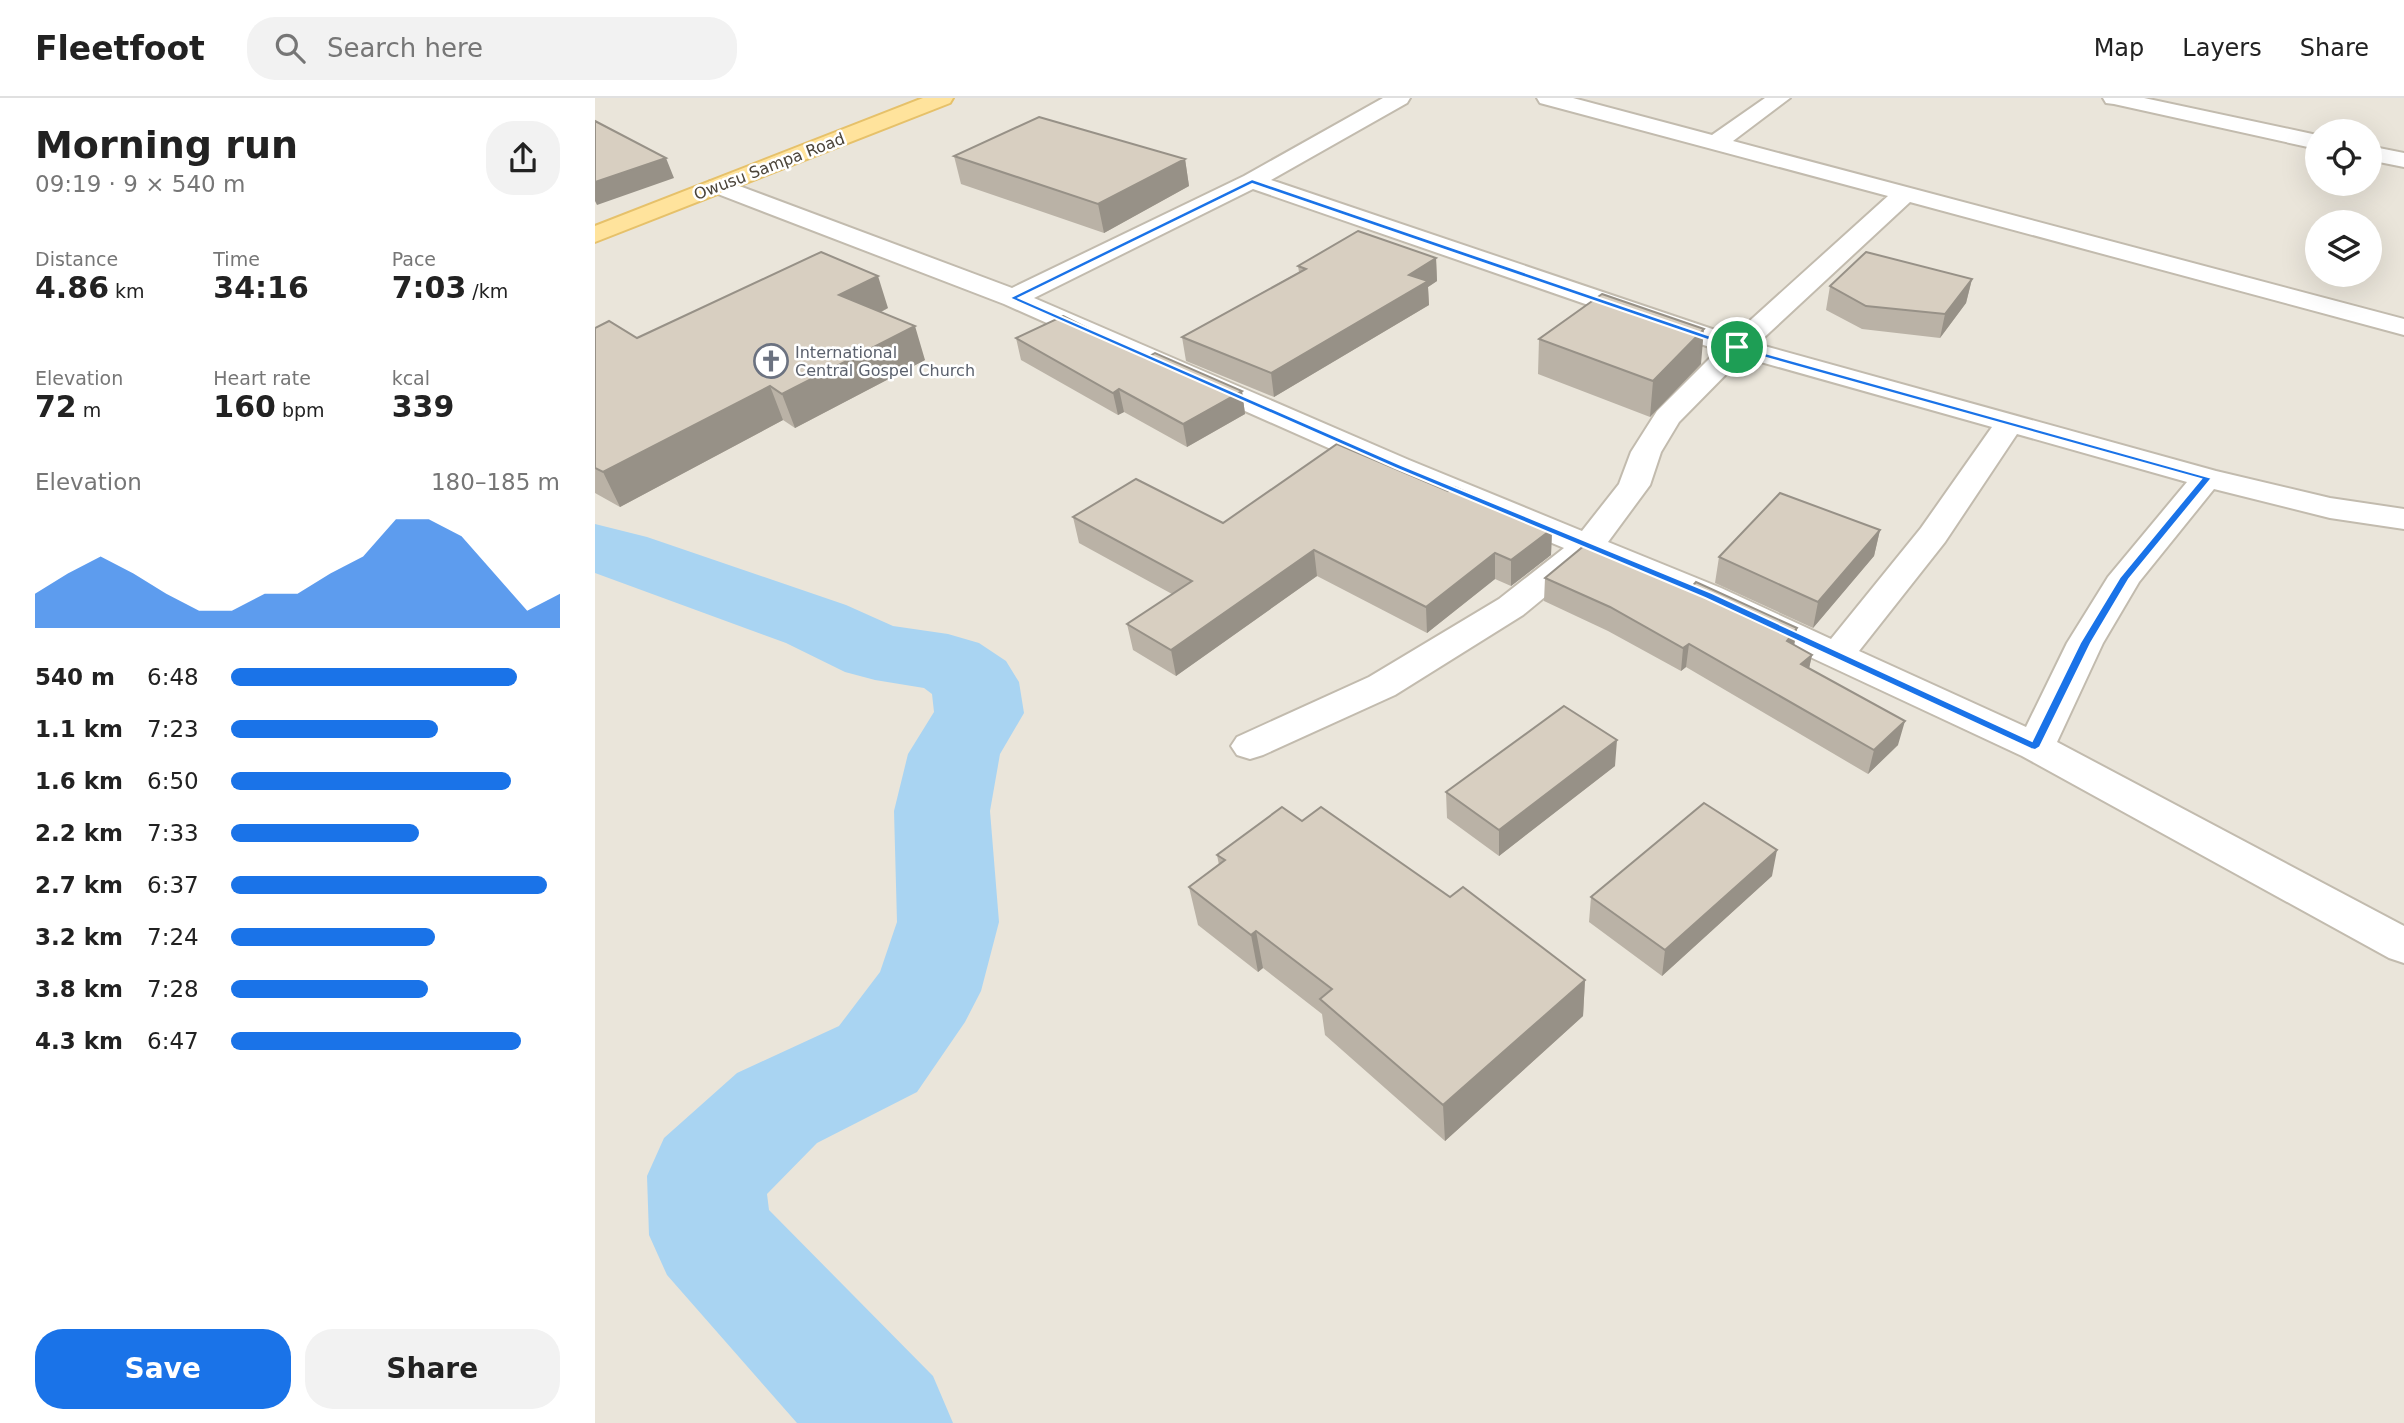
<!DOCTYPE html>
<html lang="en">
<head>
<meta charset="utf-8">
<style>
	body { margin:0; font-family:"DejaVu Sans",sans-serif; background:#f2f2f2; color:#222; height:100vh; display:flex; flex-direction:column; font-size:26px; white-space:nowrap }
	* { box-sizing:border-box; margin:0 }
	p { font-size:23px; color:#767676 }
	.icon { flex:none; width:38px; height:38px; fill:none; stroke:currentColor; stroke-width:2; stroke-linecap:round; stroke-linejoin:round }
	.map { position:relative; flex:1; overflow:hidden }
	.details { display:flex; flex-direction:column; background:#fff; width:595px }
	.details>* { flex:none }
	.tools { position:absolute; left:1710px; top:21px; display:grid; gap:14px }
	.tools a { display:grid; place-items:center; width:77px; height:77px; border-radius:50%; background:#fff; box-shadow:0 7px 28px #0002; font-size:35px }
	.pin { position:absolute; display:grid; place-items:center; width:60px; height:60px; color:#fff; margin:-30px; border:4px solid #fff; border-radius:50%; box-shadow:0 2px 7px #0007 }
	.round { display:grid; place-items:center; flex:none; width:74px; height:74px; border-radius:28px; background:#f2f2f2 }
	.head { display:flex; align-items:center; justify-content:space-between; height:119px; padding:0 35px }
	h1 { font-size:38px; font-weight:600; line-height:52px }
	.stats { display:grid; grid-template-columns:repeat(3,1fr); gap:10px; height:119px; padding:7px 35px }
	.stats div { display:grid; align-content:center }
	.stats b { font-size:30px; font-weight:600 }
	.stats small { font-size:19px; font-weight:400 }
	.stats p { font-size:19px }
	.chart { height:196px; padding:14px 35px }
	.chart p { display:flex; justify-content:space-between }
	.chart svg { width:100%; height:126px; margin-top:7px; fill:#1a73e8; opacity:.7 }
	.action { display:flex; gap:14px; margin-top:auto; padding:14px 35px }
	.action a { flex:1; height:80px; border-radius:28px; background:#1a73e8; color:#fff; font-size:28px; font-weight:600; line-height:80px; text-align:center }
	.action a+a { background:#f2f2f2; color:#222 }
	ul { padding:0 35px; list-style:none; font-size:23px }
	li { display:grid; grid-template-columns:112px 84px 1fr; align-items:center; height:52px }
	li i { height:18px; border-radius:9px; background:#1a73e8 }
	header { display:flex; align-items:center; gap:42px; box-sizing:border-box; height:98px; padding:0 35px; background:#fff; border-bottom:2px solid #e0e0e0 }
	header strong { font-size:33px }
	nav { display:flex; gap:38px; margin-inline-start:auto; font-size:24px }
	.search { width:490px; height:63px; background:#f2f2f2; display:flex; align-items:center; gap:18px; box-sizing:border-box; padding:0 24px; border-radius:28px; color:#767676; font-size:26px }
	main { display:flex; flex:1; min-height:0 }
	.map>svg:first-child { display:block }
	.residential { fill:#eae5da; fill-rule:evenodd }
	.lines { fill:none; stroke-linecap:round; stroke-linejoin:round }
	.river { fill:#a9d4f2; fill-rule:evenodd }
	.minor-casing { stroke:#c2bbae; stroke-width:4 }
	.major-casing { stroke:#e6c16a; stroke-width:4 }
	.minor { fill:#fff; fill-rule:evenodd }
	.major { fill:#ffe39c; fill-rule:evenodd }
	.wall { fill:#bab2a6 }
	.shaded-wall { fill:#979187 }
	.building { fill:#d8cfc1; stroke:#979187; stroke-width:2 }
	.route { fill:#1a73e8; stroke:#fff; stroke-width:2; fill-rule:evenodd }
	.labels { text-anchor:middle; stroke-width:5; stroke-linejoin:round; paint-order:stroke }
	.far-street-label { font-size:16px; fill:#4b4439; stroke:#fff }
	.far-worship-label { font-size:16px; fill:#5b616d; stroke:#fff; text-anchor:start }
</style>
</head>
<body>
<header>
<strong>Fleetfoot</strong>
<div class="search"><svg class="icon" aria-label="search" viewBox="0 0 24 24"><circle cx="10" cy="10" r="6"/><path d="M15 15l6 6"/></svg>Search here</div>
<nav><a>Map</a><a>Layers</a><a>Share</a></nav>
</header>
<main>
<section class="details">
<div class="head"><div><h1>Morning run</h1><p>09:19 · 9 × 540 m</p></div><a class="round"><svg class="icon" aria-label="share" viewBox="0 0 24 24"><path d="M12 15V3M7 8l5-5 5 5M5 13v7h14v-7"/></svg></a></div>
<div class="stats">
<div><p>Distance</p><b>4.86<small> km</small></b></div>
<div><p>Time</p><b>34:16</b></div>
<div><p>Pace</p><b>7:03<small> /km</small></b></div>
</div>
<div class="stats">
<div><p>Elevation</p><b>72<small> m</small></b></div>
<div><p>Heart rate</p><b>160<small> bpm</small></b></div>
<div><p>kcal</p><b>339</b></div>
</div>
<div class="chart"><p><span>Elevation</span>180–185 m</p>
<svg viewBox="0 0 160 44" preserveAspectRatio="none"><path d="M0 44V32L10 25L20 19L30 25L40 32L50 38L60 38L70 32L80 32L90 25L100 19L110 6L120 6L130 12L140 25L150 38L160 32V44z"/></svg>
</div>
<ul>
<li><b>540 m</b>6:48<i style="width:87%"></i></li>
<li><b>1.1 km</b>7:23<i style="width:63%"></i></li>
<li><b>1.6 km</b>6:50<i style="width:85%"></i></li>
<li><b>2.2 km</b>7:33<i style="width:57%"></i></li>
<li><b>2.7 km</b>6:37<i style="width:96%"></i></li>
<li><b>3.2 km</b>7:24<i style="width:62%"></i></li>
<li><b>3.8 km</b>7:28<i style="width:60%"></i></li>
<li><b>4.3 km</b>6:47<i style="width:88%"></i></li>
</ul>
<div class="action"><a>Save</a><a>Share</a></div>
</section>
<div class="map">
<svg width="1809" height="1325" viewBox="0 0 1809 1325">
	<rect width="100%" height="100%" fill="#f6f3ec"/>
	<!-- residential -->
	<path class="residential" d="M0 0H1809V1325H0ZM1722 33H1774V86H1722ZM1722 124H1774V177H1722Z"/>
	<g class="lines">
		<!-- river -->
		<path class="river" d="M0 426 52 439 251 507 298 528 353 536 384 545 411 563 424 584 429 615 405 656 395 713 404 824 386 893 370 924 322 994 222 1045 172 1096 174 1112 338 1278 358 1325H202L72 1177 54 1137 52 1078 69 1040 142 975 244 928 285 874 302 824 299 713 313 656 339 614 337 596 329 590 280 582 250 574 191 545 0 475Z"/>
		<!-- minor casing -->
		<g class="minor-casing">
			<path id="minor" d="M788 0H815L812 5 676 82 1138 238 1293 98 945 5 942 0H978L1117 37 1170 0H1195L1138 43 1809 221V237L1315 104 1162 246 1621 373 1735 400 1809 411V431L1735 420 1619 391 1544 484 1508 545 1462 644 1809 828V865L1794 860 1427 658 1102 506 996 461 928 517 800 597 668 657 655 661 642 657 636 648 642 639 774 579 904 501 969 450 792 376 409 206 115 93 111 88 115 83H131L417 190 649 78ZM658 91 1123 252 1062 313 1036 354 1024 386 987 433 814 362 439 200ZM1148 259 1397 329 1326 430 1236 541 1126 490 1013 444 1055 387 1066 354 1084 324ZM1422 336 1592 384 1513 479 1472 545 1431 629 1264 553 1350 444Z
				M1508 0H1549L1722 37V51L1519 6 1511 5Z
				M1774 48 1809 55V69L1774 62Z"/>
		</g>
		<!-- major casing -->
		<g class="major-casing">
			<path id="major" d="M328 0H358L355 5 0 144V128Z"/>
		</g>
		<!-- minor -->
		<use href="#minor" class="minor"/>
		<!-- major -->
		<use href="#major" class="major"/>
	</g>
	<!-- wall -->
	<path class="wall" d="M359 58 590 61 594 88 509 135 366 86Z
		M841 160 842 183 833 189 834 207 679 299 591 263 587 239 704 174 703 168Z
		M1377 181 1371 205 1345 240 1267 231 1231 212 1235 188Z
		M293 210 286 214 330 262 200 330 188 322 25 409 0 395V230L42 240Z
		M421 240 551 260 647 293 650 316 592 349 529 314 523 317 426 262Z
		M944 241 1106 266 1055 319 943 276Z
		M853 393 957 431 956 457 916 488 900 481 832 535 722 478 581 578 538 552 532 526 577 496 484 445 478 419 628 425Z
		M1285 432 1279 458 1218 530 1120 485 1124 459Z
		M950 480 1094 492 1202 530 1199 547 1217 557 1214 570 1303 647 1273 676 1091 569 1086 573 1013 533 949 503Z
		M1020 668 904 758 852 720 851 694Z
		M707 723 855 799 990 882 988 918 850 1043 730 937 727 916 668 870 663 874 603 827 594 789 624 767 622 757Z
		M1177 778 1067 878 994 824 996 799Z"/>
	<!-- shaded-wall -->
	<path class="shaded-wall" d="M71 60 79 80 2 107 0 103V84Z
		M590 61 594 88 509 135 503 106Z
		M841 160 842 183 833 189 834 207 679 299 676 275 814 177Z
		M283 178 293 210 255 230 244 197Z
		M1377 181 1371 205 1345 240 1350 216Z
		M320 228 330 262 200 330 187 296Z
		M1109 231 1106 266 1055 319 1058 283Z
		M175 288 188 322 25 409 8 374Z
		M524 291 529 314 523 317 518 295Z
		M647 293 650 316 592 349 588 326Z
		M957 431 956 457 916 488V462Z
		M1285 432 1279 458 1218 530 1223 504Z
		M719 452 722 478 581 578 576 552Z
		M900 455V481L832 535 831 509Z
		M1202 530 1198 554 1192 543Z
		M1094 546 1091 569 1086 573 1088 550Z
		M1217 557 1212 580 1206 566Z
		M1310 623 1303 647 1273 676 1279 652Z
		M1022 642 1020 668 904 758V732Z
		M1182 752 1177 778 1067 878 1070 852Z
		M661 833 668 870 663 874 656 837Z
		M990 882 988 918 850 1043 848 1007Z"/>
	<!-- building -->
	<path class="building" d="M444 19 590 61 503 106 359 58Z
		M0 23 71 60 0 84Z
		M763 133 841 160 814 177 833 183 676 275 587 239 711 171 703 168Z
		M226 154 283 178 244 197 320 228 187 296 175 288 8 374 0 370V230L14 223 42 240Z
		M1271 154 1377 181 1350 216 1271 208 1235 188Z
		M1007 196 1109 231 1058 283 944 241Z
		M468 218 551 260 560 255 647 293 588 326 524 291 518 295 421 240Z
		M742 346 853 393 859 389 957 431 916 462 900 455 831 509 719 452 576 552 532 526 597 483 478 419 541 381 628 425Z
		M1185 395 1285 432 1223 504 1124 459Z
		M990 447 1094 492 1101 484 1202 530 1192 543 1217 557 1206 566 1310 623 1279 652 1094 546 1088 550 1015 509 950 480Z
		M969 608 1022 642 904 732 851 694Z
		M1109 705 1182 752 1070 852 996 799Z
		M687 709 707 723 726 709 855 799 868 789 990 882 848 1007 725 901 737 891 661 833 656 837 594 789 630 762 622 757Z"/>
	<!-- route -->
	<path class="route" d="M657 81 1145 248 1617 380 1534 481 1496 545 1445 649 1440 652 1436 651 1110 500 800 370 414 200ZM657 86 1139 251 1606 381 1525 479 1485 545 1437 643 1117 495 806 367 424 200Z"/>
	<!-- icons -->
	<defs>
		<g id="church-ring" transform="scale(1.75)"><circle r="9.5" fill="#fff" stroke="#6b7280" stroke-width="1.5"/><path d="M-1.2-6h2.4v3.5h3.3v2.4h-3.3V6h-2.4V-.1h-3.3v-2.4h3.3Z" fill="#6b7280"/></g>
	</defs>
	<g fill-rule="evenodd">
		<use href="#church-ring" x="176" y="263"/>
	</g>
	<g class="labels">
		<!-- far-street labels -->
		<g class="far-street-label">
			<text transform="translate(174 68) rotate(-21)" y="6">Owusu Sampa Road</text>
		</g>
		<!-- far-worship labels -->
		<g class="far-worship-label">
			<text x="200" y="260">International<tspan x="200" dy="18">Central Gospel Church</tspan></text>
		</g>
	</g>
</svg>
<div class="tools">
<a><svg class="icon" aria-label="locate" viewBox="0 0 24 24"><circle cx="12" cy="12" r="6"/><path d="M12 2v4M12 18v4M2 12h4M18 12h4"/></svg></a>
<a><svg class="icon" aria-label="layers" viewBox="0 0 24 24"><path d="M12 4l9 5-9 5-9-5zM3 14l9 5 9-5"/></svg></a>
</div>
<div class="pin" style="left:1142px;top:249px;background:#1e9e55"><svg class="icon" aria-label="arrive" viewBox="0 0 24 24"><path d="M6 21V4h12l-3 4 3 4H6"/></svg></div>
</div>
</main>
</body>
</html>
